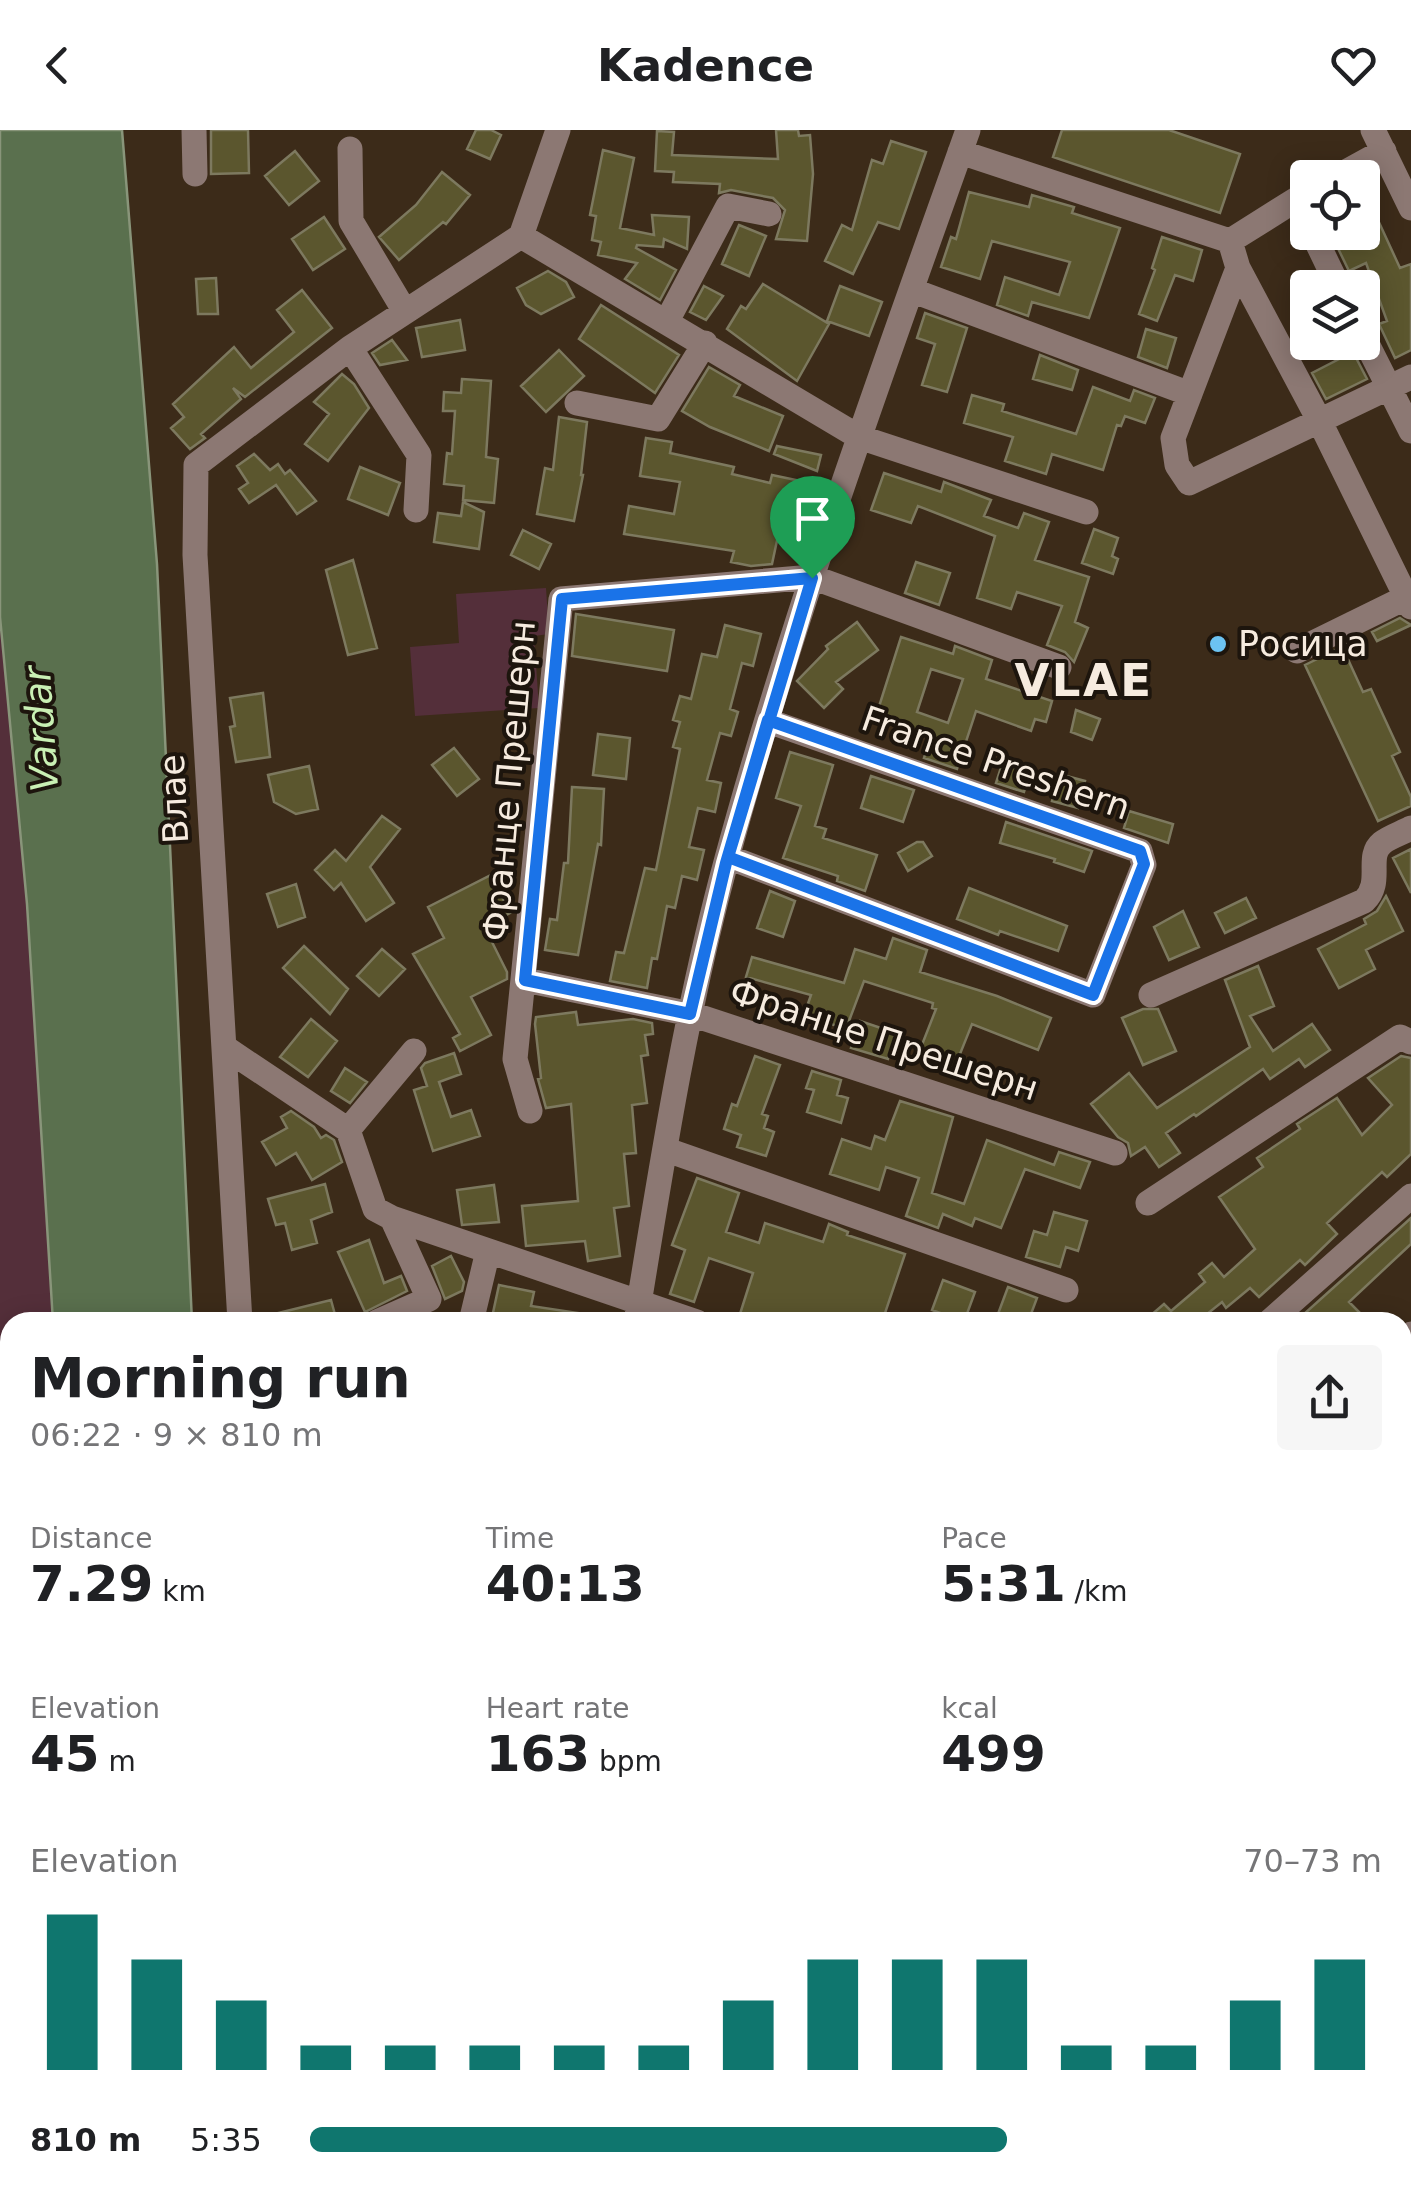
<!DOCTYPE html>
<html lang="en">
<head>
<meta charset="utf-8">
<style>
	body { margin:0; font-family:"DejaVu Sans",sans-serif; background:#f6f6f6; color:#202124; height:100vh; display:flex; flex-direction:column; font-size:38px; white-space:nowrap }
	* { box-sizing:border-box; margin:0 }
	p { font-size:32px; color:#757577 }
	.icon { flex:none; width:55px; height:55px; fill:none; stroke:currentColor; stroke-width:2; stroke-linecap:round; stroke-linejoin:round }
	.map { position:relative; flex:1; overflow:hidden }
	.panel { position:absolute; left:0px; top:1182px; width:1412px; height:888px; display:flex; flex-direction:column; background:#fff; border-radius:30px 30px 0 0; box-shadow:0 5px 25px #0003 }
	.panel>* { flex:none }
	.tools { position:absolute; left:1290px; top:30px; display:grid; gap:20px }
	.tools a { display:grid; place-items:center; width:90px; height:90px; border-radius:10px; background:#fff; box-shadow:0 5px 25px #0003; font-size:50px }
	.pin { position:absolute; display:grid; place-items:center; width:85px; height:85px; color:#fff; margin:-102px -42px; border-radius:50% 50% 50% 0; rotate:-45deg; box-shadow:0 0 10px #0007 }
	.pin .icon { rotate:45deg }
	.round { display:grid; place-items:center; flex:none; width:105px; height:105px; border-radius:10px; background:#f6f6f6 }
	.overview { display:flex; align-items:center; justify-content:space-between; height:170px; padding:0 30px }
	h1 { font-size:55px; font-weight:700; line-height:75px }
	.metrics { display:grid; grid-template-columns:repeat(3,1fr); gap:15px; height:170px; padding:10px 30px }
	.metrics div { display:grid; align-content:center }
	.metrics b { font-size:50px; font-weight:700 }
	.metrics small { font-size:28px; font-weight:400 }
	.metrics p { font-size:28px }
	.chart { height:280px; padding:20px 30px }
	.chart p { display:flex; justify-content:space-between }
	.chart svg { width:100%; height:180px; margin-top:10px; stroke:#0f766e; stroke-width:6 }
	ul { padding:0 30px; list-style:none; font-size:32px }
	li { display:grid; grid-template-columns:160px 120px 1fr; align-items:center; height:75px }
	li i { height:25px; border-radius:12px; background:#0f766e }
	header { display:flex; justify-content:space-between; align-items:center; height:130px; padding:0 30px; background:#fff; font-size:45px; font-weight:700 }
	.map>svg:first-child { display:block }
	.green { fill:#542f3a }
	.water { fill:#5a704e; stroke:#89957a; stroke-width:2.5 }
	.building { fill:#5b562e; stroke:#7d795f; stroke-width:2.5; fill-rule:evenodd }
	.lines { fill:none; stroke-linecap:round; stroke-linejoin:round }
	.minor { stroke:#8c7873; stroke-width:25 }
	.route-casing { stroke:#fff; stroke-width:20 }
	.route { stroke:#1a73e8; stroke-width:12 }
	.poi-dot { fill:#6cc3f2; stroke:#1d150d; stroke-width:4 }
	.labels { text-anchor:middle; stroke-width:8; stroke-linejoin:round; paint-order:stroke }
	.poi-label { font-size:35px; fill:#f6ebdf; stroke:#1d150d; text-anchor:start }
	.street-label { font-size:35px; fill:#f6ebdf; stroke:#1d150d }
	.water-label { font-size:38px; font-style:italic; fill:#c9f0b4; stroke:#1d150d }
	.district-label { font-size:45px; font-weight:bold; letter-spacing:2.5px; fill:#f6ebdf; stroke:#1d150d }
</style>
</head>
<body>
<header><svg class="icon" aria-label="back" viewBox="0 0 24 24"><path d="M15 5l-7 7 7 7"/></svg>Kadence<svg class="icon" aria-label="heart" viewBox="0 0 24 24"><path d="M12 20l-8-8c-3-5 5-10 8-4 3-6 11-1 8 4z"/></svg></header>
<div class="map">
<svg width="1411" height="2069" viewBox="0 0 1411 2069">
	<rect width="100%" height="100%" fill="#3c2b19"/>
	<!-- green -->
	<path class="green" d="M546 458 549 504 534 506 539 578 415 586 410 517 459 513 456 464Z
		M0 487 27 774 53 1192H10V1947L0 1968V1709L7 1621 0 1489Z
		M1403 1898H1411V2069H954L958 2060H1402Z
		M153 2060H580L574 2069H151Z"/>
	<!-- water -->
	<path class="water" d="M0 0H122L157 434 192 1192H53L27 774 0 487Z
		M10 1947V2060H102L101 2069H0V1968Z"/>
	<!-- building -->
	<path class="building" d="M211 0H248L249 43 211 44Z
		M476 0H491L501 5 490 29 467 19Z
		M776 0H798L799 6 810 5 813 44 807 111 776 109 785 80 773 68 731 60 719 63 720 54 673 52 674 42 655 41 657 1 674 2 672 25 778 29Z
		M1062 0H1169L1240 24 1220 83 1053 27Z
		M891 11 926 22 899 99 878 92 853 144 825 131 842 95 852 100 872 30 883 34Z
		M603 20 634 28 620 98 654 105 652 85 689 87 687 119 664 109 663 117 637 115 636 118 676 140 660 170 625 149 637 133 598 125 601 112 592 110 596 86 590 85Z
		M295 21 319 51 289 75 265 46Z
		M442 42 470 65 446 94 443 92 399 130 379 107 416 75Z
		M969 62 1029 77 1032 65 1074 77 1072 83 1120 98 1089 188 1032 172 1028 186 997 175 1005 147 1059 165 1070 132 992 111 980 149 941 137 951 107 956 109Z
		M324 87 345 119 313 140 292 109Z
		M1377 88 1400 138 1411 134V220L1395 228 1379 194 1387 191 1366 133 1349 141 1333 108 1345 102H1362V94Z
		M739 95 766 106 749 146 722 134Z
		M1162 107 1202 120 1193 151 1175 145 1157 191 1139 184 1155 140 1152 138Z
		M548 141 566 152 574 167 541 184 526 175 517 158Z
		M216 148 218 184H198L196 149Z
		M763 154 829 194 797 251 727 199 741 176 746 179Z
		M704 156 723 166 706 190 690 182Z
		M840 156 882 172 869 206 827 191Z
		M302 160 332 198 245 267 233 258 241 269 201 304 205 308 190 319 171 298 184 287 173 274 234 217 251 238 294 202 277 180Z
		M601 175 679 225 655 263 579 209Z
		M925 183 967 198 947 262 922 255 935 214 917 208Z
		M460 190 465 220 422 227 416 198Z
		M1146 199 1176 208 1167 238 1138 227Z
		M392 210 407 230 380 235 372 223Z
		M559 220 584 246 546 282 521 256Z
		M1353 222 1367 249 1326 269 1312 243Z
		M1040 225 1078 240 1072 260 1033 249Z
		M709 237 740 255 734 266 783 286 769 321 710 297 682 281Z
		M342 244 354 254 369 278 328 331 305 314 329 284 314 272Z
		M462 249 491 251 486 327 498 329 494 373 463 370 464 356 444 354 447 323 452 324 455 281H443L444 262 461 263Z
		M1093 257 1130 271 1134 260 1155 268 1145 293 1125 286 1121 296 1117 295 1103 340 1052 324 1046 344 1005 331 1013 307 964 293 972 265 1004 274 1002 281 1076 304Z
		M559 287 587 292 581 345H583L574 391 537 384 545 338 553 340Z
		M646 308 672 312 670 323 734 337 732 344 770 353 772 345 810 353 797 410 778 406 772 434 751 436 731 432 734 421 624 404 629 376 674 384 680 352 640 346Z
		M777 316 821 325 817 341 774 324Z
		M254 324 270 340 278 334 285 344 290 340 316 371 297 384 276 355 249 373 239 359 248 353 237 336Z
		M360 337 400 353 388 385 348 369Z
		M884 343 941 362 944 352 991 370 984 386 1018 398 1024 383 1049 392 1035 430 1089 447 1075 492 1088 498 1074 532 1065 522 1047 515 1062 476 1017 462 1011 479 977 468 995 406 918 376 911 393 871 380Z
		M463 372 484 382 479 419 434 412 438 383 461 386Z
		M1094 399 1118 408 1112 426 1118 429 1113 444 1082 433Z
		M523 400 551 414 539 439 511 425Z
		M353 430 377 518 348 525 326 440Z
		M916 432 950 443 939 475 905 463Z
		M576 484 674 500 667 541 572 526Z
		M1400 488 1411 495 1377 511 1372 502Z
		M857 492 878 520 836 552 843 559 824 578 797 551 828 519 826 516Z
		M725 495 761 504 753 536 742 533 730 579 738 582 731 606 720 603 707 650 721 653 715 682 698 678 689 717 704 720 697 750 682 746 675 778 667 776 657 829 652 828 647 858 610 851 616 822 624 823 645 738 656 740 680 619 673 617 680 592 673 590 680 566 691 569 702 524 717 527Z
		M901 507 953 524 955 516 992 530 986 549 1052 571 1046 592 1035 589 1031 601 976 581 957 639 924 628 931 607 876 586ZM931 539 963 549 948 593 917 582Z
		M1350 513 1354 521 1346 525 1363 562 1371 559 1400 622 1392 626 1411 667V676L1378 691 1305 535Z
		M263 563 270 627 236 632 230 597 235 596 230 568Z
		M1076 580 1100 589 1092 610 1071 602Z
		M598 604 630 608 626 649 593 645Z
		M454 618 479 649 457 666 432 635Z
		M790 622 833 635 815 696 826 699 823 708 877 725 865 761 837 751 838 746 783 728 801 676 776 668Z
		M1004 628 1032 637 1024 662 996 653Z
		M309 636 318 679 296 684 274 672 268 645Z
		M1059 644 1085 651 1078 678 1052 671Z
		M871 646 914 660 903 692 861 678Z
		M572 657 604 659 601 715 598 714 578 825 545 820 550 789 557 790 564 733H568Z
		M1129 681 1173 694 1168 713 1124 698Z
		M382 686 400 699 370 737 394 773 366 791 341 753 334 760 315 740 335 720 346 731Z
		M1006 692 1092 721 1084 742 1054 732 1055 729 1000 713Z
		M917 712H923L932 726 908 741 898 723Z
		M1411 719V763L1393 728Z
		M491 745 510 783 484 796 507 842V849L471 867 491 905 460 921 453 908 460 904 413 824 444 808 428 777Z
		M296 754 305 787 278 797 267 764Z
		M969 758 1067 796 1058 821 1000 801 998 805 957 789Z
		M770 761 795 771 783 807 757 798Z
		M1386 766 1403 801 1366 820 1375 839 1339 858 1318 819 1366 794 1364 789 1377 781Z
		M1246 768 1256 788 1225 803 1215 783Z
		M1183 781 1199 817 1169 830 1154 797Z
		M893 808 927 820 920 842 997 866 1051 888 1038 920 972 894 952 944 916 930 936 879 932 878 933 873 864 851 846 899 804 885 811 865 746 847 752 827 844 853 855 819 886 829Z
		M304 816 348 859 330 884 283 838Z
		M382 819 405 839 379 866 357 846Z
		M1258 836 1274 876 1250 886 1273 921 1312 894 1330 920 1305 937 1299 929 1270 949 1263 939 1196 986 1194 984 1166 1003 1180 1023 1159 1037 1145 1017 1131 1026 1128 1013 1118 1007 1091 974 1129 943 1157 978 1250 917 1225 850Z
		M1143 879H1158L1176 921 1143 935 1122 888Z
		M576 882 578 895 633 889 652 893 653 904 645 905 648 925 641 926 647 973 632 975 636 1023 624 1024 629 1076 614 1078 620 1126 588 1131 585 1111 526 1116 522 1076 578 1071 571 974 546 978 538 949 541 948 535 894 536 887Z
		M311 889 337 911 308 947 280 927Z
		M860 891 896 903 888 929 851 918Z
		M454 923 461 944 439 952 451 987 471 980 480 1006 433 1021 414 960 427 956 421 938 425 933Z
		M755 926 780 935 762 984 768 986 764 998 774 1002 766 1026 737 1017 741 1005 724 999 732 974 737 976Z
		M1401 926 1411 928V1024L1387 1047 1382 1042 1327 1093 1337 1104 1305 1135 1300 1130 1259 1167 1250 1158 1226 1178 1222 1172 1197 1192H1143L1164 1174 1171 1181 1205 1152 1199 1144 1212 1133 1224 1147 1255 1119 1219 1067 1263 1037 1257 1028 1300 999 1297 994 1337 968 1362 1005 1392 975 1368 948Z
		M345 938 367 952 350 973 331 961Z
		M812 941 841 950 837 965 848 968 841 993 807 982 814 960 806 958Z
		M900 971 953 987 932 1063 964 1074 987 1010 1054 1035 1059 1022 1090 1032 1080 1058 1025 1039 1001 1098 975 1088 972 1096 943 1084 938 1098 906 1086 919 1048 886 1037 879 1060 830 1044 842 1009 871 1019 875 1006 885 1010Z
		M291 981 314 997 321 1008 326 1005 334 1010 342 1032 312 1050 296 1023 276 1035 262 1012 287 998 281 987Z
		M697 1048 739 1063 726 1102 759 1113 765 1093 823 1112 829 1094 848 1102 847 1105 905 1124 882 1192H769L740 1184 753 1143 709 1128 694 1172 670 1164 685 1120 672 1115Z
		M325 1054 332 1082 311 1090 317 1113 292 1120 285 1093 276 1095 268 1069Z
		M494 1055 499 1092 462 1095 457 1060Z
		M1054 1082 1087 1091 1078 1121 1066 1117 1060 1137 1026 1127 1034 1101 1047 1105Z
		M1411 1088V1114L1349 1172 1359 1182 1348 1192H1312L1304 1184Z
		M369 1110 384 1153 401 1146 407 1161 365 1182 338 1122Z
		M451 1126 464 1152 462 1161 445 1169 432 1136Z
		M943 1150 975 1162 964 1192 932 1180Z
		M499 1155 534 1162 531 1176 578 1183 577 1192H491Z
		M1008 1157 1037 1168 1028 1192 998 1184Z
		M331 1170 337 1192H262V1187Z"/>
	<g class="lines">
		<!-- minor -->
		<path class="minor" d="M194 0 195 44
			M1373 0 1411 78
			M350 19 351 91 404 180
			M960 22 1230 111
			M1335 48 1384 21
			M1308 62 1230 111 1238 138 1173 308 1177 335 1189 353 1411 247
			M1312 102 1339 158
			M521 106 558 0
			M1238 138 1319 290 1411 477
			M911 160 1190 264
			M667 191 728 76 769 84
			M1362 204 1411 301
			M350 218 419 325 416 380
			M577 273 658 289 705 213
			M1297 521 1411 465
			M728 727 1093 865 1144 735 1140 721 768 591
			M525 850 691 884 1115 1023
			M1151 865 1364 771C1384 752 1365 727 1382 713 1389 707 1402 703 1411 698
			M224 917 348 1000 375 1079 392 1088
			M530 981 515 929 561 469 812 447 1059 537
			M348 1000 414 921
			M667 1020 1066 1160
			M1148 1073 1400 907 1411 912
			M240 1192 195 425 196 335 350 218 521 106 859 307 1086 382
			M377 1192 429 1169 392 1088 697 1192
			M471 1192 488 1121
			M636 1192C661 1039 685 883 726 732 793 484 882 242 968 0
			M1269 1192 1411 1066
			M1402 1211 1411 1204
			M1402 1376 1411 1390
			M1402 1823H1411
			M371 2069 374 2060
			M595 2069 602 2060
			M697 2069 701 2060"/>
	</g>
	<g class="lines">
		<!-- route casing -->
		<g class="route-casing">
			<path id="route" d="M812 448 562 469 525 850 690 884 726 733 768 590 1140 721 1144 734 1093 865 728 727 812 448"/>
		</g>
		<!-- route -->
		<use href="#route" class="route"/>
	</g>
	<!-- markers -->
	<circle class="poi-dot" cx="1218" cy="514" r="10"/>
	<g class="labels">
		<!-- poi labels -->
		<g class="poi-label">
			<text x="1238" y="526">Росица</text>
		</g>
		<!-- street labels -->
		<g class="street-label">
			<text transform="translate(996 633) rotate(19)" y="12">France Preshern</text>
			<text transform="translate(509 651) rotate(-85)" y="12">Францe Прешерн</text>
			<text transform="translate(174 669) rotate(-93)" y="12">Влае</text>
			<text transform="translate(884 910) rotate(18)" y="12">Франце Прешерн</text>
		</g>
		<!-- water labels -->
		<g class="water-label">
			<text transform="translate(41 599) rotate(-94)" y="13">Vardar</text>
		</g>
		<!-- district labels -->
		<g class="district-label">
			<text x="1084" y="566">VLAE</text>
		</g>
	</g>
</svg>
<div class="tools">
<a><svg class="icon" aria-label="locate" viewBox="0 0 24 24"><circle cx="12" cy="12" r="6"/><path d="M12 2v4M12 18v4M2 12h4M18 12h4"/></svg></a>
<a><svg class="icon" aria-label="layers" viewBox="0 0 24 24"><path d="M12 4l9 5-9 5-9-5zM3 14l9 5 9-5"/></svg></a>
</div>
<div class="pin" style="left:812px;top:448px;background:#1e9e55"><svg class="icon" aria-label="arrive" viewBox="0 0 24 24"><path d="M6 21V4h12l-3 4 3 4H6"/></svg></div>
<section class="panel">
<div class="overview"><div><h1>Morning run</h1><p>06:22 · 9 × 810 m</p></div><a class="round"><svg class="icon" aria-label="share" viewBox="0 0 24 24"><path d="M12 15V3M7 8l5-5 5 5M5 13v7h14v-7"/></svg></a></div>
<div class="metrics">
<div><p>Distance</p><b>7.29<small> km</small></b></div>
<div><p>Time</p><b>40:13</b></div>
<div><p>Pace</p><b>5:31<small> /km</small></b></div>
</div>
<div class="metrics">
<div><p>Elevation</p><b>45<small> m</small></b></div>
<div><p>Heart rate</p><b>163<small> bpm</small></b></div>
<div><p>kcal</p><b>499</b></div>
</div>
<div class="chart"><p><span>Elevation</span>70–73 m</p>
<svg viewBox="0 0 160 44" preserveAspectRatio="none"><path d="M5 44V6M15 44V17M25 44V27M35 44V38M45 44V38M55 44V38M65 44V38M75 44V38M85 44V27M95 44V17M105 44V17M115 44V17M125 44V38M135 44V38M145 44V27M155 44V17"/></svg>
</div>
<ul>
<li><b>810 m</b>5:35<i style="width:65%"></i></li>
</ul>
</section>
</div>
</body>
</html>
